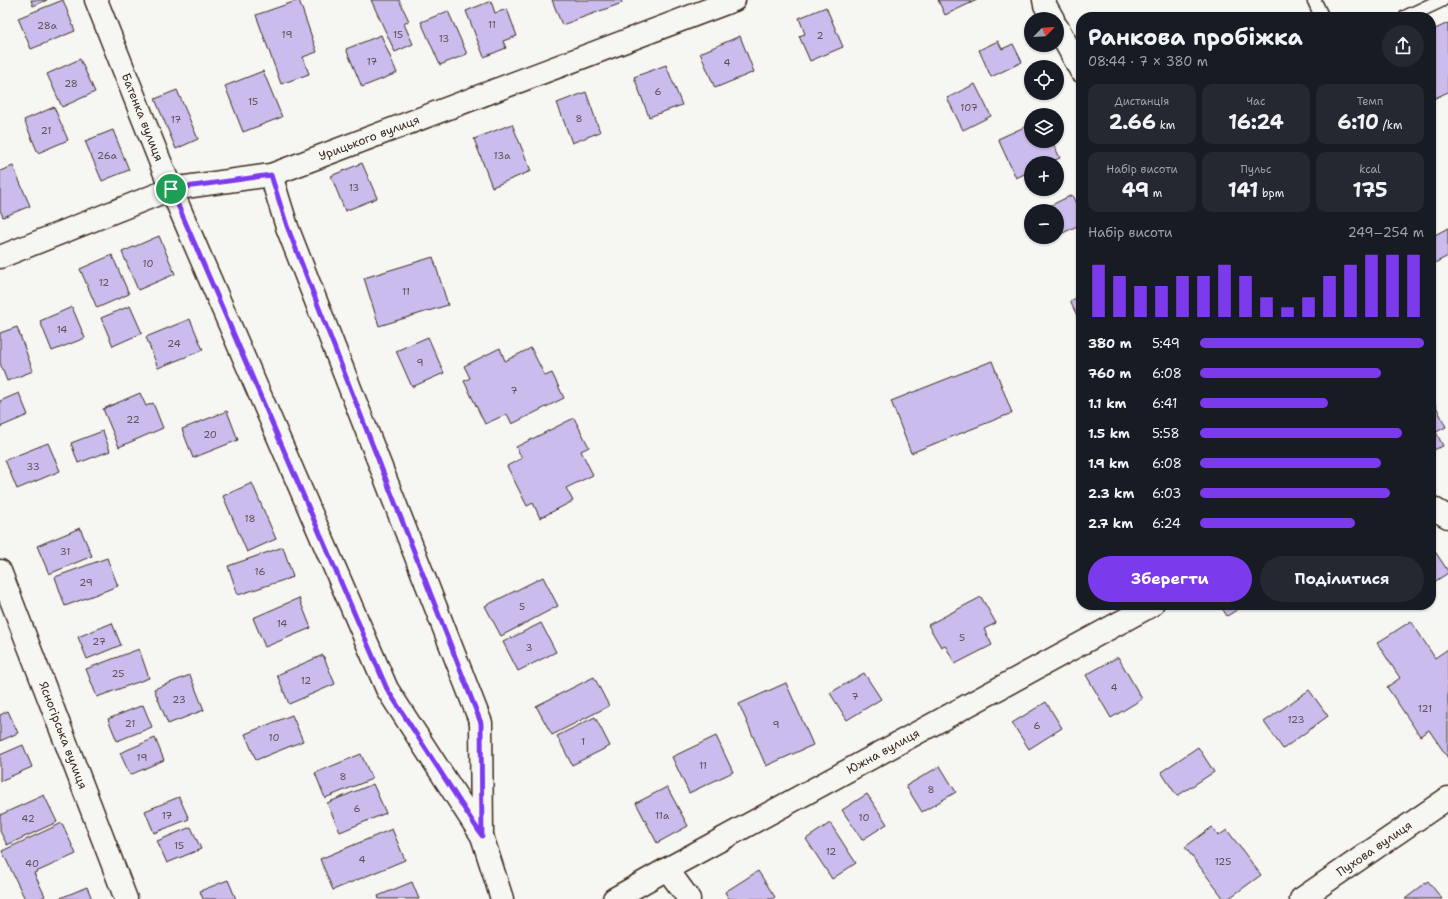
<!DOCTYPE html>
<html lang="uk">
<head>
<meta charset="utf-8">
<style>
	body { margin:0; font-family:"Shantell Sans",sans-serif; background:#242831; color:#f1f3f6; height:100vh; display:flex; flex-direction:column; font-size:15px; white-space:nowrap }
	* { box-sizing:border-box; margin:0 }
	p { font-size:13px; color:#9ea1a6 }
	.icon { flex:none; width:22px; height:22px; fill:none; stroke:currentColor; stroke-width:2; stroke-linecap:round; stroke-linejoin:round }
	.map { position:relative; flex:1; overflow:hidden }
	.details { position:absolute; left:1076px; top:12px; width:360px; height:598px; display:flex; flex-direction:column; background:#171b24; border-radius:16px; box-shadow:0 1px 3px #0004 }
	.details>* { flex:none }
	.needle { width:26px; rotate:65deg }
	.buttons { position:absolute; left:1024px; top:12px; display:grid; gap:8px }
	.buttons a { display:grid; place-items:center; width:40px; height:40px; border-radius:50%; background:#171b24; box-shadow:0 1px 3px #0004; font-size:20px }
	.pin { position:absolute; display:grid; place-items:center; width:34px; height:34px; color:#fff; margin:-17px; border:2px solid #fff; border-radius:50%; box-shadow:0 1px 4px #0007 }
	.round { display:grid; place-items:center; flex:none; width:42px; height:42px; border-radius:21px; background:#242831 }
	.overview { display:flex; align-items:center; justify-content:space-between; height:68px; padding:0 12px }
	h1 { font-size:22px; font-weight:700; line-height:30px }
	.stats { display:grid; grid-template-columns:repeat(3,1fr); gap:6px; height:68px; padding:4px 12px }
	.stats div { display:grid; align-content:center; border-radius:10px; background:#242831; text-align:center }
	.stats b { font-size:20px; font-weight:700 }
	.stats small { font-size:11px; font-weight:400 }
	.stats p { font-size:11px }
	.chart { height:112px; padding:8px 12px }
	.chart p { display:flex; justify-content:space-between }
	.chart svg { width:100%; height:72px; margin-top:4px; stroke:#7c3aed; stroke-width:6 }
	.action { display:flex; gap:8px; margin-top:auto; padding:8px 12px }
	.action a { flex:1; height:46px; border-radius:24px; background:#7c3aed; color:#fff; font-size:16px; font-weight:700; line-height:46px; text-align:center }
	.action a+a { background:#242831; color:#f1f3f6 }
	ul { padding:0 12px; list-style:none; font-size:13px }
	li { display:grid; grid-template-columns:64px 48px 1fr; align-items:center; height:30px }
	li i { height:10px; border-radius:5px; background:#7c3aed }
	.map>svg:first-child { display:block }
	.building { fill:#cabced; stroke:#3b2a1e }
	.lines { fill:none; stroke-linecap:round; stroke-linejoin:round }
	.lane-casing { stroke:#3b2a1e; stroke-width:16 }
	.street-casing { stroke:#3b2a1e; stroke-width:25 }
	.secondary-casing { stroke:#3b2a1e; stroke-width:25 }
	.lane { stroke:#f6f6f2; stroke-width:13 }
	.street { stroke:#f6f6f2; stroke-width:22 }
	.secondary { stroke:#f6f6f2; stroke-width:22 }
	.route-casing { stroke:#fff; stroke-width:8 }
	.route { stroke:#7c3aed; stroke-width:5 }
	.labels { text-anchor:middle; stroke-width:3; stroke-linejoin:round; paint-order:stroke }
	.number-label { font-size:10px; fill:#5f4e52 }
	.street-label { font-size:12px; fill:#3b2a1e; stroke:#f6f6f2 }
</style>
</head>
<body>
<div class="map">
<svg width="1448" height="899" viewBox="0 0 1448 899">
	<rect width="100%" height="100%" fill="#f6f6f2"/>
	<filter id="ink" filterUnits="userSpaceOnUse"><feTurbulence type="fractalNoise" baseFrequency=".025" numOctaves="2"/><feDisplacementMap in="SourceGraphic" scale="8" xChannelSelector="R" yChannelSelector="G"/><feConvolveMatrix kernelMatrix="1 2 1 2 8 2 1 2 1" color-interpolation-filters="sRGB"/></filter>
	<g filter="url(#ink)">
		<!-- building -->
		<path class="building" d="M31 0H47L33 6Z
			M63 0 75 31 31 49 18 18Z
			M299 0 317 52 303 57 309 74 281 84 256 15Z
			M371 0H399L409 21 404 24 413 44 395 52Z
			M552 0H621L622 3 562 25Z
			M938 0H977L945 15Z
			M491 1 495 13 507 9 517 36 503 41 506 48 484 57 466 11Z
			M826 7 843 47 810 61 799 36 805 34 799 18Z
			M448 11 467 54 440 65 421 22Z
			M1448 23V92L1431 100V31Z
			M381 35 397 73 362 87 346 49Z
			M740 36 754 72 715 88 700 53Z
			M998 41 1002 49 1013 44 1022 62 991 77 979 50Z
			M80 59 95 92 62 107 47 74Z
			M666 65 682 105 649 117 634 77Z
			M263 71 282 117 243 132 225 86Z
			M975 84 991 116 963 130 947 98Z
			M177 90 198 139 176 149 155 99Z
			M586 92 600 132 572 143 557 103Z
			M54 107 68 140 38 153 24 120Z
			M512 124 531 171 492 187 474 139Z
			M1031 124V141H1052L1060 158 1048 163H1031V171L1016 178 998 139Z
			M113 130 129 170 102 181 85 141Z
			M362 163 377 198 345 211 331 176Z
			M13 166 30 206 3 217 0 210V171Z
			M1072 195 1081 214V224L1057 236V211H1039Z
			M1448 228V256L1431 265V237Z
			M159 236 175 274 138 290 122 252Z
			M112 255 129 294 97 308 80 269Z
			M433 257 448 305 379 326 364 278Z
			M1081 296V324L1070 301Z
			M130 306 142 333 113 346 101 318Z
			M72 307 85 338 52 351 40 321Z
			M190 319 203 350 158 368 146 337Z
			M17 327 33 371 7 381 0 363V333Z
			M428 337 444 373 412 387 396 351Z
			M500 348 505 361 531 348 545 376 552 373 564 398 512 424 507 414 485 424 464 381 470 378 464 366Z
			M992 361 1012 413 911 453 891 401Z
			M19 393 28 415 0 427V401Z
			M140 393 146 406 153 403 163 428 119 447 103 409Z
			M1432 398 1446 427 1436 432 1443 446 1431 451Z
			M227 411 238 440 193 458 182 429Z
			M574 418 589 447 581 451 593 475 566 488 573 501 540 518 533 503 527 506 507 466 522 458 516 447Z
			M103 431 110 451 78 463 71 443Z
			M48 443 60 471 17 489 5 460Z
			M252 483 276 539 247 552 223 496Z
			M80 528 92 556 49 574 37 546Z
			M283 547 293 577 238 595 228 566Z
			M1431 547H1432L1448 571V573L1431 584Z
			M107 558 118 586 65 606 55 577Z
			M543 577 558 606 501 636 485 606Z
			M981 597 996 623 984 629 992 645 955 664 945 645 941 647 928 625Z
			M299 598 311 628 265 647 253 618Z
			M1220 605H1245L1227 616Z
			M1411 621 1435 658 1448 649V758L1429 730 1420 736 1387 687 1400 678 1377 643Z
			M112 623 121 645 87 659 78 637Z
			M541 623 556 652 518 671 503 642Z
			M139 649 149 678 97 697 86 669Z
			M323 655 335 684 289 704 277 675Z
			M1118 657 1142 699 1111 718 1086 675Z
			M864 673 881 699 847 720 830 693Z
			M190 675 204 710 168 724 154 689Z
			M594 677 609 706 552 735 536 706Z
			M786 683 813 745 766 766 739 704Z
			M1309 690 1328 716 1283 749 1264 722Z
			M1046 702 1062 728 1029 749 1012 723Z
			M143 705 152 727 117 741 108 719Z
			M8 711 18 733 0 741V715Z
			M292 715 303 741 256 760 245 734Z
			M595 717 610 746 572 765 557 736Z
			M716 736 733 772 689 793 672 757Z
			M155 738 164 760 130 775 120 753Z
			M23 745 32 767 0 781V755Z
			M1198 747 1214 772 1177 796 1161 772Z
			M361 754 372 779 325 798 315 773Z
			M940 766 956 792 922 812 906 786Z
			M373 784 386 813 340 832 327 803Z
			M667 787 688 826 657 843 636 803Z
			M867 794 887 824 862 840 842 810Z
			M44 795 57 822 7 845 0 831V815Z
			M179 797 189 819 154 833 145 811Z
			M62 823 76 854 34 873 45 896 39 899H25L2 851Z
			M830 823 856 863 832 879 806 839Z
			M191 827 201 849 167 863 157 841Z
			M1212 827 1218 836 1227 830 1261 875 1228 899H1224L1185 847Z
			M392 829 405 860 333 890 320 859Z
			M758 871 775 897 772 899H729L725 892Z
			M228 880 236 899H203L200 891Z
			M1428 881 1442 899H1405Z
			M412 882 419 899H379L378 896Z
			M87 887 92 899H58Z"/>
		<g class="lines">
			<!-- lane casing -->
			<g class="lane-casing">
				<path id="lane" d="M1314 0 1322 17
					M1406 17 1442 0"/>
			</g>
			<!-- street casing -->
			<g class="street-casing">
				<g id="street">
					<path id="s1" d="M96 0 171 189 387 689 482 836 502 899"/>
					<path d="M1044 0 1045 5 1053 19"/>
					<path d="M1057 27 1081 71"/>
					<path d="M271 175 287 227 481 723 482 836"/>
					<path id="s2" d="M0 257 171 189 271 175 734 0"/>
					<path d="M1431 507 1448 517"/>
					<path id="s3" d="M0 571 126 899"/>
					<path d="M667 869 689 899"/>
					<path id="s4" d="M614 899 667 869 1152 605"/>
				</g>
			</g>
			<!-- secondary casing -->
			<g class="secondary-casing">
				<g id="secondary">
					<path id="s5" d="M1301 899 1448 798"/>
				</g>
			</g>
			<!-- lane -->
			<use href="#lane" class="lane"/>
			<!-- street -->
			<use href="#street" class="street"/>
			<!-- secondary -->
			<use href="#secondary" class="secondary"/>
		</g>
	</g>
	<g class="lines" filter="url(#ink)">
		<!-- route casing -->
		<g class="route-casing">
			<path id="route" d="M271 175 287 226 481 723 482 836 387 689 171 189Z"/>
		</g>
		<!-- route -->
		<use href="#route" class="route"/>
	</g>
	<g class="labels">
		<!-- number labels -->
		<g class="number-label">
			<text x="492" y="28">11</text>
			<text x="47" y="29">28а</text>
			<text x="287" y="38">19</text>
			<text x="398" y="38">15</text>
			<text x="820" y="39">2</text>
			<text x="444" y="42">13</text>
			<text x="372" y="65">17</text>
			<text x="727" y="66">4</text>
			<text x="71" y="87">28</text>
			<text x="658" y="95">6</text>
			<text x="253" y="105">15</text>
			<text x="969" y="111">107</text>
			<text x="579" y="122">8</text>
			<text x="176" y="123">17</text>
			<text x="46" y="134">21</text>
			<text x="107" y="159">26а</text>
			<text x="502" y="159">13а</text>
			<text x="354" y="191">13</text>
			<text x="148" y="267">10</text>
			<text x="104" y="286">12</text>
			<text x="406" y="295">11</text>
			<text x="62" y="333">14</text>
			<text x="174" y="347">24</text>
			<text x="420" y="366">9</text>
			<text x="514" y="394">7</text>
			<text x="133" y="423">22</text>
			<text x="210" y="438">20</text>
			<text x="33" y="470">33</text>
			<text x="250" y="522">18</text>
			<text x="65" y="555">31</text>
			<text x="260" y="575">16</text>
			<text x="86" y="586">29</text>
			<text x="522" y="610">5</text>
			<text x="282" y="627">14</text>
			<text x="962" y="641">5</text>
			<text x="99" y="645">27</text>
			<text x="529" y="651">3</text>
			<text x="118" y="677">25</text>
			<text x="306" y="684">12</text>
			<text x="1114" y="691">4</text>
			<text x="855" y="700">7</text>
			<text x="179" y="703">23</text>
			<text x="1425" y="712">121</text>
			<text x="1296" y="723">123</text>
			<text x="130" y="727">21</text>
			<text x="776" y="728">9</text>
			<text x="1037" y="729">6</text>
			<text x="274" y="741">10</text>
			<text x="583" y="745">1</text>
			<text x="142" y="761">19</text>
			<text x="703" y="769">11</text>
			<text x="343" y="780">8</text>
			<text x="931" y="793">8</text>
			<text x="357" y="812">6</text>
			<text x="167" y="819">17</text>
			<text x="662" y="819">11а</text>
			<text x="864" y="821">10</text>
			<text x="28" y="822">42</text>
			<text x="179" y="849">15</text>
			<text x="831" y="855">12</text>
			<text x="362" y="863">4</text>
			<text x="1223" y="865">125</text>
			<text x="32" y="867">40</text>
		</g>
		<!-- street labels -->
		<g class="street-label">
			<text dy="4" stroke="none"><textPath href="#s1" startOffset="126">Батенка вулиця</textPath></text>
			<text dy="4" stroke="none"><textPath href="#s2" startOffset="390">Урицького вулиця</textPath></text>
			<text dy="4" stroke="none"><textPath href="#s3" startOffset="176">Ясногірська вулиця</textPath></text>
			<text dy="4" stroke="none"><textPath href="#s4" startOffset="307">Южна вулиця</textPath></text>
			<text dy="4" stroke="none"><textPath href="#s5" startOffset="89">Пухова вулиця</textPath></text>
		</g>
	</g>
</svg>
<div class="buttons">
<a><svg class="needle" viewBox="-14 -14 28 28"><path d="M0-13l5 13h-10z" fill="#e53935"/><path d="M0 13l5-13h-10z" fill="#9ea1a6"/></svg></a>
<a><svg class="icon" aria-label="locate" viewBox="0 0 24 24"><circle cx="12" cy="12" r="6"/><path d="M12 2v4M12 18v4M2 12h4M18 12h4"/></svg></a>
<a><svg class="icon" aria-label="layers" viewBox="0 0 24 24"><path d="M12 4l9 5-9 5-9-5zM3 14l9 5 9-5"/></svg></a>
<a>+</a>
<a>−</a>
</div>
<div class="pin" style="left:171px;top:189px;background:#1e9e55"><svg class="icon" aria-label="arrive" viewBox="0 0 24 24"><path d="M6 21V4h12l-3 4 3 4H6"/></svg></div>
<section class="details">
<div class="overview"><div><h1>Ранкова пробіжка</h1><p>08:44 · 7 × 380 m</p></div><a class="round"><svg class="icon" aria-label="share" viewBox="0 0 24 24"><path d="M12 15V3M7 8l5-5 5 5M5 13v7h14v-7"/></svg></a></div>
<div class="stats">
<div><p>Дистанція</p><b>2.66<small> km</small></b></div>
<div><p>Час</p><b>16:24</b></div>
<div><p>Темп</p><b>6:10<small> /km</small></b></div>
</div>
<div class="stats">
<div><p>Набір висоти</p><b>49<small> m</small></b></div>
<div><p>Пульс</p><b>141<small> bpm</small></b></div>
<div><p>kcal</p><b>175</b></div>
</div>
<div class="chart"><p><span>Набір висоти</span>249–254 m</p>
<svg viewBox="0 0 160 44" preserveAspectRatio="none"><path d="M5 44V12M15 44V19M25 44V25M35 44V25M45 44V19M55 44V19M65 44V12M75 44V19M85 44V32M95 44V38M105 44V32M115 44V19M125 44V12M135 44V6M145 44V6M155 44V6"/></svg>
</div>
<ul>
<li><b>380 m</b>5:49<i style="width:100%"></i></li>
<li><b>760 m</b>6:08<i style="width:81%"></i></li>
<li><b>1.1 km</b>6:41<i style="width:57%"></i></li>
<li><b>1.5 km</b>5:58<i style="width:90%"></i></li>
<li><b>1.9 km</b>6:08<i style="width:81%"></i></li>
<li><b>2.3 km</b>6:03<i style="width:85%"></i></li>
<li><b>2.7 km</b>6:24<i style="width:69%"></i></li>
</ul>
<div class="action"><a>Зберегти</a><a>Поділитися</a></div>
</section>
</div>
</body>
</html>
